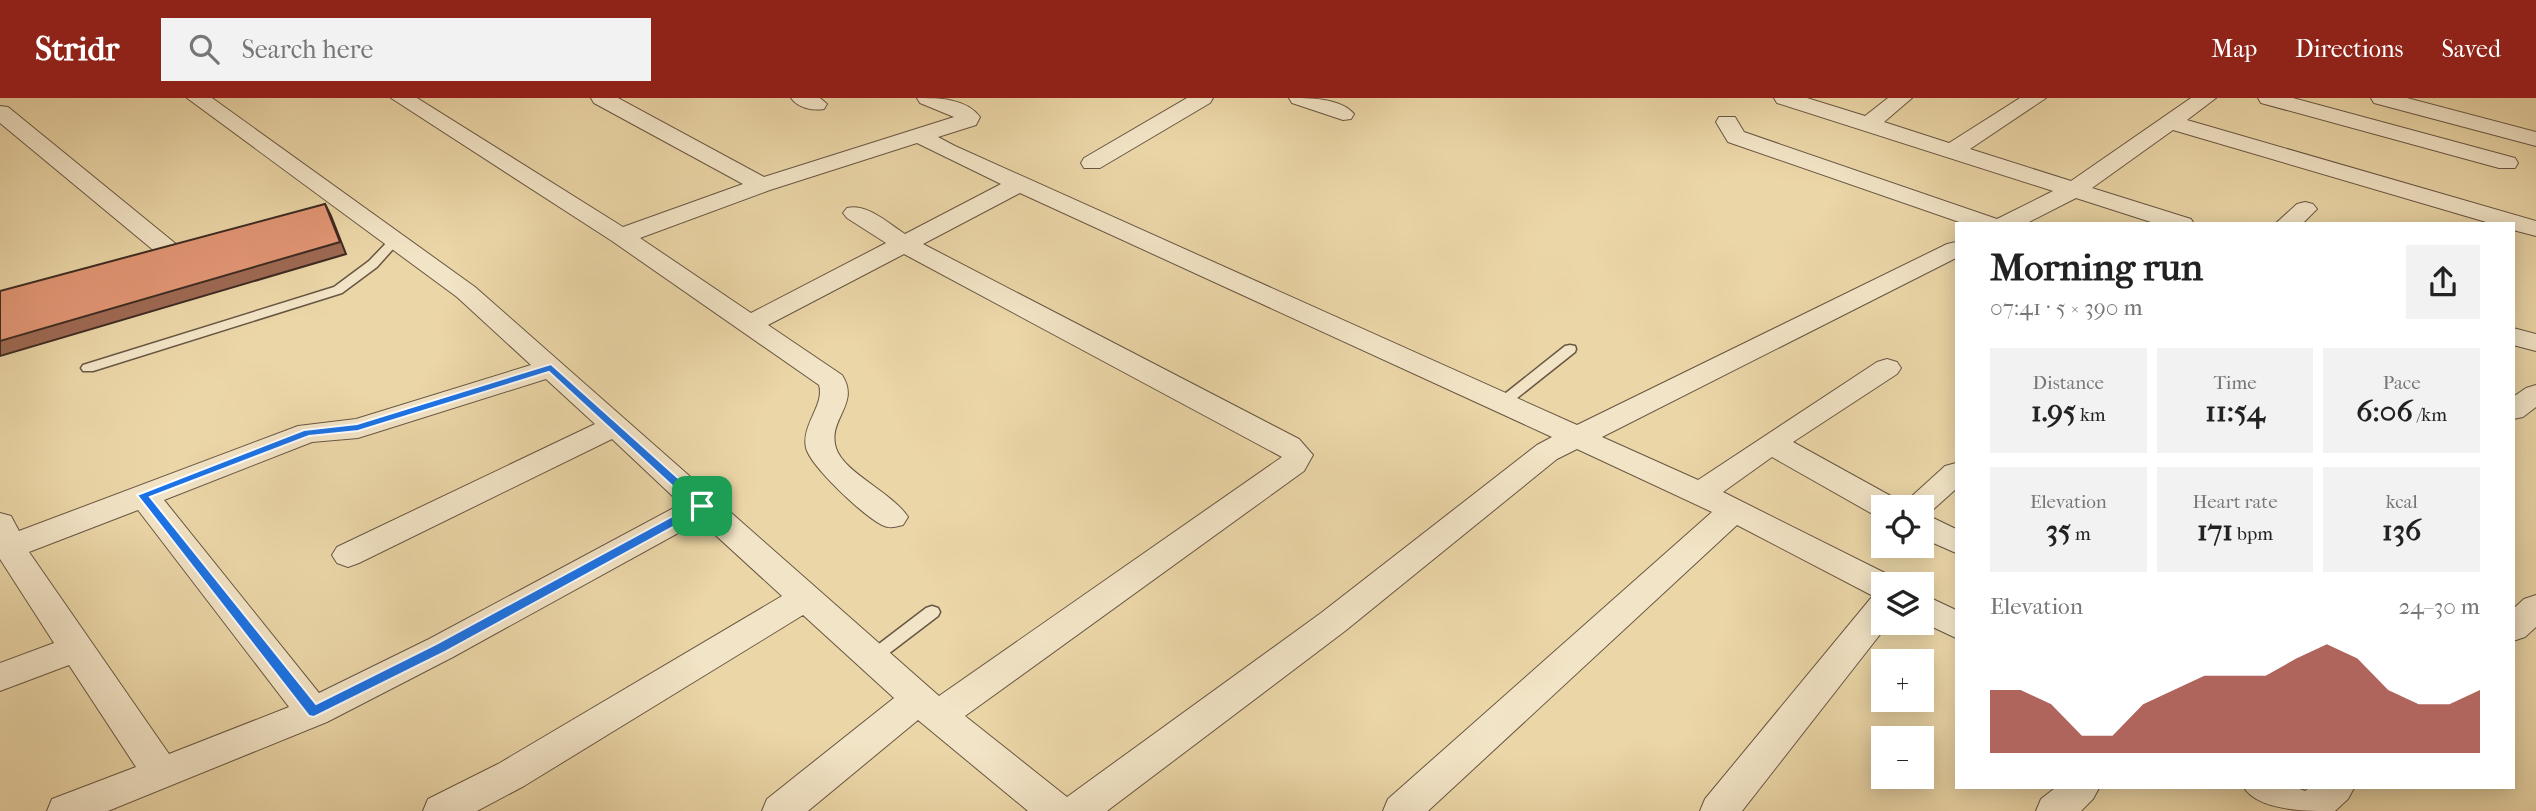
<!DOCTYPE html>
<html lang="en">
<head>
<meta charset="utf-8">
<style>
	body { margin:0; font-family:"IM FELL French Canon",serif; background:#f2f2f2; color:#222; height:100vh; display:flex; flex-direction:column; font-size:26px; white-space:nowrap }
	* { box-sizing:border-box; margin:0 }
	p { font-size:23px; color:#767676 }
	.icon { flex:none; width:38px; height:38px; fill:none; stroke:currentColor; stroke-width:2; stroke-linecap:round; stroke-linejoin:round }
	.map { position:relative; flex:1; overflow:hidden }
	.sheet { position:absolute; left:1955px; top:124px; width:560px; height:567px; display:flex; flex-direction:column; background:#fff; border-radius:0px; box-shadow:0 4px 18px #0003 }
	.sheet>* { flex:none }
	.fabs { position:absolute; left:1871px; top:397px; display:grid; gap:14px }
	.fabs a { display:grid; place-items:center; width:63px; height:63px; border-radius:0px; background:#fff; box-shadow:0 4px 18px #0003; font-size:35px }
	.pin { position:absolute; display:grid; place-items:center; width:60px; height:60px; color:#fff; margin:-30px; border-radius:14px; box-shadow:0 4px 10px #0006 }
	.round { display:grid; place-items:center; flex:none; width:74px; height:74px; border-radius:0px; background:#f2f2f2 }
	.headline { display:flex; align-items:center; justify-content:space-between; height:119px; padding:0 35px }
	h1 { font-size:38px; font-weight:700; line-height:52px }
	.stats { display:grid; grid-template-columns:repeat(3,1fr); gap:10px; height:119px; padding:7px 35px }
	.stats div { display:grid; align-content:center; border-radius:0px; background:#f2f2f2; text-align:center }
	.stats b { font-size:30px; font-weight:700 }
	.stats small { font-size:19px; font-weight:400 }
	.stats p { font-size:19px }
	.chart { height:196px; padding:14px 35px }
	.chart p { display:flex; justify-content:space-between }
	.chart svg { width:100%; height:126px; margin-top:7px; fill:#8f2418; opacity:.7 }
	header { display:flex; align-items:center; gap:42px; box-sizing:border-box; height:98px; padding:0 35px; background:#8f2418; color:#fff }
	header strong { font-size:33px }
	nav { display:flex; gap:38px; margin-inline-start:auto; font-size:24px }
	.search { width:490px; height:63px; background:#f2f2f2; display:flex; align-items:center; gap:18px; box-sizing:border-box; padding:0 24px; border-radius:0px; color:#767676; font-size:26px }
	.map>svg:first-child { display:block }
	.lines { fill:none; stroke-linecap:round; stroke-linejoin:round }
	.lane-casing { stroke:#685643; stroke-width:3 }
	.street-casing { stroke:#685643; stroke-width:2 }
	.lane { fill:#f2e4c6; fill-rule:evenodd }
	.street { fill:#f2e4c6; fill-rule:evenodd }
	.shaded-wall { fill:#9e6952; stroke:#3d2b22; stroke-width:2 }
	.building { fill:#e29675; stroke:#3d2b22; stroke-width:2 }
	.route { fill:#1a73e8; stroke:#fff; stroke-width:2; fill-rule:evenodd }
</style>
</head>
<body>
<header>
<strong>Stridr</strong>
<div class="search"><svg class="icon" aria-label="search" viewBox="0 0 24 24"><circle cx="10" cy="10" r="6"/><path d="M15 15l6 6"/></svg>Search here</div>
<nav><a>Map</a><a>Directions</a><a>Saved</a></nav>
</header>
<div class="map">
<svg width="2536" height="713" viewBox="0 0 2536 713">
	<rect width="100%" height="100%" fill="#ebd6a7"/>
	<filter id="stains"><feTurbulence type="fractalNoise" baseFrequency=".00286" numOctaves="4"/><feColorMatrix values="0 0 0 0 .2 0 0 0 0 .09 0 0 0 0 .02 0 0 0 .5 -.17"/></filter>
	<radialGradient id="worn" r=".72"><stop offset=".6" stop-color="#630" stop-opacity="0"/><stop offset="1" stop-color="#630" stop-opacity=".3"/></radialGradient>
	<g class="lines">
		<!-- lane casing -->
		<g class="lane-casing">
			<path id="lane" d="M396 138 402 141 377 169 342 195 93 273H83L81 270 83 267 334 189 369 163 392 139Z
				M1570 247 1575 248 1576 251 1575 254 1507 308H1497L1495 305 1497 302 1565 248Z
				M932 508 938 510 940 514 938 518 879 563 873 565 867 563 865 559 867 555 926 510Z"/>
		</g>
		<!-- street casing -->
		<g class="street-casing">
			<path id="street" d="M187 0H212L475 189 939 598 1282 359 904 156 768 227 842 277C861 306 827 321 836 350 844 375 893 395 908 419L903 427C895 429 890 431 882 427 864 418 811 369 806 350 801 327 825 307 819 287L612 143 391 0H417L623 129 743 86 594 5 591 0H618L764 79 954 19 920 5 917 0C938 0 966 0 980 19L976 27 938 39 955 48 1577 327 1947 146 1956 144V160L1602 339 1698 382 1877 264 1887 261 1897 264 1901 270 1897 276 1793 344 1898 402 1901 408 1945 368 1956 365V391L1927 417 1956 431V455L1922 440V410H1883V420L1876 418 1772 359 1723 394 1895 480 1898 486H1883V525H1889L1742 713H1700L1705 701 1871 500 1875 499 1737 427 1428 713H1383L1388 701 1712 414 1577 351 1557 361 1345 533 1107 713H1028L918 622 808 713H762L767 701 894 600 803 517 524 688 477 713H423L428 701 498 666 782 498 700 423 453 559 327 624 108 713H47L52 701 136 669 69 567 0 593V565L54 545 0 461V415L11 418 19 433 298 328 356 321 531 267 457 199ZM917 45 1001 86 905 136C888 125 867 105 847 110L843 115 847 120 886 145 751 215 640 140 770 92ZM1020 95 1552 339 1537 347 1321 515 1067 699 965 618 1304 373 1313 357 1299 341 923 146ZM546 281 595 326 337 449 332 457 337 465 348 469 359 465 612 341 681 406 429 541 319 595 164 402 312 344 358 340ZM138 412 289 609 169 656 29 454Z
				M791 0H820L827 6 824 11C813 13 798 10 791 0Z
				M1187 0H1213L1210 5 1100 70H1084L1081 65 1084 60Z
				M1289 0C1309 0 1341 0 1354 16L1351 21 1343 22 1292 5Z
				M1774 0H1807L1865 18 1888 0H1912L1884 24 1949 45 2020 0H2046L1970 51 2071 83 2191 0H2216L2187 22 2536 123V138L2513 132V126H2493L2173 32 2092 90 2191 121 2194 126H2157L2076 100 2025 126H1965L1728 44 1716 24 1719 19H1735L1744 34 1997 121 2053 93 1777 5Z
				M2258 0H2293L2515 60 2518 65 2515 70H2499L2261 5Z
				M2371 0H2407L2536 34V48L2374 5Z
				M0 8 8 9 176 146 179 151 176 156 167 158 158 156 0 25Z
				M2305 104 2313 106 2317 111 2302 126H2275L2297 106Z
				M2513 230 2536 236V253L2513 247Z
				M2536 287V309L2523 319 2513 321V299L2526 290Z
				M1922 496 1956 512V540L1922 524Z
				M2536 497V529L2525 539 2513 543V511L2524 501Z
				M2055 690H2099L2093 701 2081 713H2036L2041 701Z
				M2244 690H2297L2305 693 2309 690H2354L2348 701 2335 713C2305 713 2260 713 2244 690Z"/>
		</g>
		<!-- lane -->
		<use href="#lane" class="lane"/>
		<!-- street -->
		<use href="#street" class="street"/>
	</g>
	<!-- shaded-wall -->
	<path class="shaded-wall" d="M325 106 331 118 346 156 0 258V243Z"/>
	<!-- building -->
	<path class="building" d="M325 106 340 144 0 243V193Z"/>
	<!-- route -->
	<path class="route" d="M551 266 706 405V411L445 554 314 619 309 618 137 397 304 332 357 326ZM549 274 693 407 436 546 316 606 150 399 309 338 358 333Z"/>
	<rect width="100%" height="100%" filter="url(#stains)"/>
	<rect width="100%" height="100%" fill="url(#worn)"/>
</svg>
<div class="fabs">
<a><svg class="icon" aria-label="locate" viewBox="0 0 24 24"><circle cx="12" cy="12" r="6"/><path d="M12 2v4M12 18v4M2 12h4M18 12h4"/></svg></a>
<a><svg class="icon" aria-label="layers" viewBox="0 0 24 24"><path d="M12 4l9 5-9 5-9-5zM3 14l9 5 9-5"/></svg></a>
<a>+</a>
<a>−</a>
</div>
<div class="pin" style="left:702px;top:408px;background:#1e9e55"><svg class="icon" aria-label="arrive" viewBox="0 0 24 24"><path d="M6 21V4h12l-3 4 3 4H6"/></svg></div>
<section class="sheet">
<div class="headline"><div><h1>Morning run</h1><p>07:41 · 5 × 390 m</p></div><a class="round"><svg class="icon" aria-label="share" viewBox="0 0 24 24"><path d="M12 15V3M7 8l5-5 5 5M5 13v7h14v-7"/></svg></a></div>
<div class="stats">
<div><p>Distance</p><b>1.95<small> km</small></b></div>
<div><p>Time</p><b>11:54</b></div>
<div><p>Pace</p><b>6:06<small> /km</small></b></div>
</div>
<div class="stats">
<div><p>Elevation</p><b>35<small> m</small></b></div>
<div><p>Heart rate</p><b>171<small> bpm</small></b></div>
<div><p>kcal</p><b>136</b></div>
</div>
<div class="chart"><p><span>Elevation</span>24–30 m</p>
<svg viewBox="0 0 160 44" preserveAspectRatio="none"><path d="M0 44V22L10 22L20 27L30 38L40 38L50 27L60 22L70 17L80 17L90 17L100 11L110 6L120 11L130 22L140 27L150 27L160 22V44z"/></svg>
</div>
</section>
</div>
</body>
</html>
